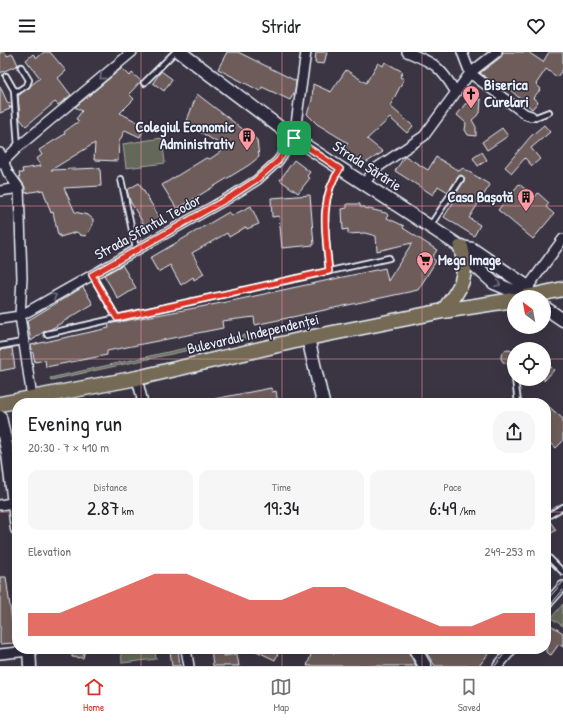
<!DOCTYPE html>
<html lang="en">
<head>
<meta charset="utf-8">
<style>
	body { margin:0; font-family:"Patrick Hand",sans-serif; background:#f6f6f6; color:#202124; height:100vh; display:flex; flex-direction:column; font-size:15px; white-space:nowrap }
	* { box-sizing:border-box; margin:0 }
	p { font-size:13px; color:#757577 }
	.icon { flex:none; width:22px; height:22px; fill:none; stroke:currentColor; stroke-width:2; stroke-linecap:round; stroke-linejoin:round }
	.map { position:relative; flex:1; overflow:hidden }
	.side { position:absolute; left:12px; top:346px; width:539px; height:256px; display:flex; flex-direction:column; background:#fff; border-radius:16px; box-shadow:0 4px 16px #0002 }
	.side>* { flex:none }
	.needle { width:26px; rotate:328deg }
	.buttons { position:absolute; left:507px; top:238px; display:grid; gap:8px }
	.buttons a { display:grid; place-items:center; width:44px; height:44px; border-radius:50%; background:#fff; box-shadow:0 4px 16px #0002; font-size:20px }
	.pin { position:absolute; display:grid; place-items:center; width:34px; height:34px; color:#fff; margin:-17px; border-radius:8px; box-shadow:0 2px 6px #0006 }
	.round { display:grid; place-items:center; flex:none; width:42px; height:42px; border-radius:16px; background:#f6f6f6 }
	.headline { display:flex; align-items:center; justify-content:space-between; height:68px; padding:0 16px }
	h1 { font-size:22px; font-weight:600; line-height:30px }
	.stats { display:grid; grid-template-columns:repeat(3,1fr); gap:6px; height:68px; padding:4px 16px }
	.stats div { display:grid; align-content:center; border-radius:10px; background:#f6f6f6; text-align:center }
	.stats b { font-size:20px; font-weight:600 }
	.stats small { font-size:11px; font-weight:400 }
	.stats p { font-size:11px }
	.chart { height:112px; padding:8px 16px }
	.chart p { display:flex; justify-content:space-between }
	.chart svg { width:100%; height:72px; margin-top:4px; fill:#d93025; opacity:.7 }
	header { display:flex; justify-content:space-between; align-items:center; height:52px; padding:0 16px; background:#fff; font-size:18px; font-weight:600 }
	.dock { display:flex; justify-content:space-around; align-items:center; height:56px; border-top:1px solid #e0e0e0; background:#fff; font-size:11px; color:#757577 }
	.dock a { display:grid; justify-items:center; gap:2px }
	.dock .active { color:#d93025 }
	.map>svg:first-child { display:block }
	.green { fill:#646759; stroke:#a6aca8 }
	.building { fill:#6d5b5a; stroke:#e8f1f8 }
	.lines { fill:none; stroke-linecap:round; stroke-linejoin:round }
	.lane-casing { stroke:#e8f1f8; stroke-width:8 }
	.street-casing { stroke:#e8f1f8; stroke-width:12 }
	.secondary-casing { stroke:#e8f1f8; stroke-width:15 }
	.primary-casing { stroke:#e8f1f8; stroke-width:17 }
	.lane { stroke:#2f2a3d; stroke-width:4.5 }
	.street { stroke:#2f2a3d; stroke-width:9 }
	.secondary { stroke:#2f2a3d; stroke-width:12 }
	.primary { stroke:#746b55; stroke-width:14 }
	.tram { stroke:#e8f1f8; stroke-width:1 }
	.oneway { stroke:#70707e }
	.route-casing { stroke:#fff; stroke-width:8 }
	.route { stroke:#d93025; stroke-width:5 }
	.grid { fill:none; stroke:#ff9aa2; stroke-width:1; stroke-opacity:0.55 }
	.labels { text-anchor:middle; stroke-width:3; stroke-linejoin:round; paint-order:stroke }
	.poi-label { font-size:15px; font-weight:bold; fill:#e8f1f8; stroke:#2f2a3d; text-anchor:start }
	.street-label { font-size:15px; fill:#e8f1f8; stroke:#2f2a3d }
</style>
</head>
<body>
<header><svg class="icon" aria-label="menu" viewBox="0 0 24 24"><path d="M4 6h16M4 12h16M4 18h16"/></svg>Stridr<svg class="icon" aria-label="heart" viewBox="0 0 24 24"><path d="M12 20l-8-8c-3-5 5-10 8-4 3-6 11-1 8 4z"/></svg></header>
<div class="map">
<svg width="563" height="614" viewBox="0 0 563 614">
	<rect width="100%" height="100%" fill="#3b3443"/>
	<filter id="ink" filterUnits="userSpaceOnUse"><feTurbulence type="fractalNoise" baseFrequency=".025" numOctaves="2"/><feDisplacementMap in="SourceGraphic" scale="8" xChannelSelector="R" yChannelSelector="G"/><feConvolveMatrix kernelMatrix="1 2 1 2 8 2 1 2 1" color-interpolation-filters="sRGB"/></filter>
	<g filter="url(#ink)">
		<!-- green -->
		<path class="green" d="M162 86 165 111 126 116 123 92Z
			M318 267 319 270 51 328 50 326Z
			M563 552V574L551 566Z
			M121 597H155L156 607 122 611Z"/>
		<!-- building -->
		<path class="building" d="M0 0H5L7 4 13 2 18 13 0 21Z
			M44 0H50L66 19 58 26 71 43 58 53 55 50 26 74 20 67 18 44 40 26 26 8 33 2 37 6Z
			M227 0H238L296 29 295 39 290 48 262 35 260 39 218 17Z
			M316 0H327L324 12 315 11Z
			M503 0H528L543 10 549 0H563V17L557 25 546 17 536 32 541 37 533 46 538 50 532 57 502 31 499 35 480 21 501 5Z
			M385 10 403 20 400 25 404 27 390 54 413 74 407 81 390 66 367 87 383 100 362 113 342 98 348 91 317 72 307 62 312 48 313 32 331 40 346 18 366 31 378 11 383 14Z
			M122 16 130 24 132 21 141 29 129 42 134 47 120 61 145 74 140 85 125 78 119 90 118 109 94 108 95 91 51 118 100 116 101 134 64 136 75 160 88 163 93 167V172L89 180 85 184 80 183 77 180 60 185V183H58L53 160 51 161 43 138 25 141V135L20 127 19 121H23L22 117 41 114 36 107 42 103 39 98 65 82 64 80 79 69 76 67 82 59 75 55Z
			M161 19 172 27 164 39 153 31Z
			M0 34 8 52 11 50 12 57 9 54 10 57 0 61Z
			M197 42 257 88 259 105 249 113 177 157 162 133 206 106 210 107 226 96 186 71Z
			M481 47 480 61 472 68 476 75V84L468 83 465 78 466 71 457 63 465 52Z
			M544 73 550 80 531 96 540 107 532 114 525 106 512 121 505 115 531 84Z
			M502 76 508 84 487 98 482 90Z
			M482 100 487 108 478 114 473 106Z
			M405 104 428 118 436 105 459 119 463 116 490 133 469 166 480 173 474 184 444 165 456 146 454 145 464 129V125L461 123 458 125 448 140 438 134 433 143 395 119Z
			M294 108 310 120 307 124 310 126 298 141 280 128Z
			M139 131 161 168 146 176 130 149 127 138Z
			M519 132 535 145 538 141 549 151 546 155 554 162 533 187 498 158Z
			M310 143 314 193 282 196 279 164 272 165 271 146Z
			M347 152H360V155H365V156L386 161 388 163 387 166 404 174 403 176 437 198 432 206 436 209 418 238 255 273 254 265 222 269 223 276 107 299V303L46 315 45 308 35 310 31 293 109 276 108 272 227 250 385 216 388 229 412 191 377 199 376 184 365 181 348 182V177L343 178 342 157 347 156Z
			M251 154 259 172 247 177 246 175 229 185 227 181 192 201 204 222 194 228 193 225 181 233 170 213 158 220 150 206 229 160 231 164Z
			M122 213 136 236 118 247 104 223Z
			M83 235 93 252 51 277 45 279 31 289 27 269Z
			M12 296 15 316 0 319V298Z
			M501 305a7 7 0 1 1 14 0a7 7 0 1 1-14 0Z
			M544 308 554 318 544 329Z
			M271 336 272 340 276 339 278 351H214V347Z
			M546 352 563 367V389L556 396 551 391 546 396Z
			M549 468 556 478 546 485V469Z
			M0 525H6L15 591 0 592Z
			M546 570 563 581V595L559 592 551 603 546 600Z
			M72 597H85L83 606 72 605Z
			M178 597 180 614H172L170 598Z
			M211 597H225L224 604 237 602 239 614H213Z
			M252 597H280L275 608Z
			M313 597H336L333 601 407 597 416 614H307Z
			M424 597H492L479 614H435Z"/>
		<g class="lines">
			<!-- lane casing -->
			<g class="lane-casing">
				<path id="lane" d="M6 24 14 38 18 39 27 33 29 28 21 15
					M144 31 175 0
					M14 38 18 95
					M531 64 536 65 549 60
					M121 127 136 197
					M430 174 461 127
					M329 219C326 184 318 147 340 117
					M92 223 117 266 389 206
					M47 282 117 266
					M0 294 22 290
					M515 327 518 351
					M546 465 563 455
					M548 505 563 520"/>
			</g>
			<!-- street casing -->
			<g class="street-casing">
				<path id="street" d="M407 0C434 11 440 14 455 39
					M462 0 470 21
					M470 21 525 62 531 64
					M0 101 8 121 19 136 22 226 20 264 32 346
					M1 112 18 95 132 0
					M364 132 375 117 424 84 470 21 497 0
					M0 139 19 136
					M528 235 563 187
					M0 267 20 264 230 145 257 128 278 109 294 86 306 0
					M137 326 143 351
					M0 453 17 450
					M546 553 563 534
					M186 597 189 614
					M0 602 29 599
					M498 614 512 597"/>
			</g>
			<!-- secondary casing -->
			<g class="secondary-casing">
				<path id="secondary" d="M180 0 294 86 461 195 473 212 494 231 528 245
					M461 195 472 197 528 235V245
					M544 255 563 268
					M308 286 323 351
					M0 365 8 402 17 477
					M29 597 30 614
					M415 597 425 614"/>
			</g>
			<!-- primary casing -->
			<g class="primary-casing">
				<path id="primary" d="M526 245 563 237
					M443 259C461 236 469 225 461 195
					M0 352 137 326 308 286 443 259 514 248"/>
			</g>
			<!-- lane -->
			<use href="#lane" class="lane"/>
			<!-- street -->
			<use href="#street" class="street"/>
			<!-- secondary -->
			<use href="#secondary" class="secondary"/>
			<!-- primary -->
			<use href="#primary" class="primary"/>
			<!-- tram -->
			<path class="tram" d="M546 549 563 530
				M546 558 563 538
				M495 614 508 597"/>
		</g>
		<!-- one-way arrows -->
		<defs><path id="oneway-chevron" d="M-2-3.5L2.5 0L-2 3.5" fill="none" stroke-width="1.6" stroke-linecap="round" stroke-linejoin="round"/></defs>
		<g class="oneway">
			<use href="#oneway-chevron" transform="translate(102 25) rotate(140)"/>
			<use href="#oneway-chevron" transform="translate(498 232) rotate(27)"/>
			<use href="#oneway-chevron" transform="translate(54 244) rotate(-30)"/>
		</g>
	</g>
	<g class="lines" filter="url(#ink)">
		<!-- route casing -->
		<g class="route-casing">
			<path id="route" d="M294 86 340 117C318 147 326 184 329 219L117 266 92 223 230 145 256 128 278 109Z"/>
		</g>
		<!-- route -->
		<use href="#route" class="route"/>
	</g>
	<!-- grid -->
	<path class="grid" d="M141 0V351M282 0V351M422 0V351M0 154H563M0 307H514M544 307H563M0 460H17M546 460H563M141 597V614M282 597V614M422 597V614"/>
	<!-- icons -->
	<defs>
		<g id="church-pin" transform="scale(0.9)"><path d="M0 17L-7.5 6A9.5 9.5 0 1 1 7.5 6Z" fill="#ff9aa2" stroke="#2f2a3d"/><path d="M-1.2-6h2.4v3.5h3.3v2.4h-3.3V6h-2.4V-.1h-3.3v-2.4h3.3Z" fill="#111"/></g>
		<g id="building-pin" transform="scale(0.9)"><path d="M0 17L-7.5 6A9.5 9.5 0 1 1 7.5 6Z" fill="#ff9aa2" stroke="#2f2a3d"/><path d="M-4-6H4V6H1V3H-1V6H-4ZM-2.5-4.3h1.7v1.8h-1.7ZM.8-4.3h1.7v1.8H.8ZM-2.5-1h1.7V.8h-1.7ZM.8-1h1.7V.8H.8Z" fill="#111"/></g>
		<g id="supermarket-pin" transform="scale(0.9)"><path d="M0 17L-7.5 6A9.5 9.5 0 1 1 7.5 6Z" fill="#ff9aa2" stroke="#2f2a3d"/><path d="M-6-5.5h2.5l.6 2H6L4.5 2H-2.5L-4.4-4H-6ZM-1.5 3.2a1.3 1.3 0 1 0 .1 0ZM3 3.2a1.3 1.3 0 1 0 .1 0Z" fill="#111"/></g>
	</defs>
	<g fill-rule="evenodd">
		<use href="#church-pin" x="471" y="42"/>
		<use href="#building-pin" x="247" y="84"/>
		<use href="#building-pin" x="526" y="145"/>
		<use href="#supermarket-pin" x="425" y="208"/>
	</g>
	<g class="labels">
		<!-- poi labels -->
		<g class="poi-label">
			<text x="484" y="38">Biserica<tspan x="484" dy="17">Curelari</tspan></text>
			<text x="234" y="80" text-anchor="end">Colegiul Economic<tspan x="234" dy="17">Administrativ</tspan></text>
			<text x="513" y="150" text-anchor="end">Casa Bașotă</text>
			<text x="438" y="213">Mega Image</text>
		</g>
		<!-- street labels -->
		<g class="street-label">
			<text transform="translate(367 114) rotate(33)" y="5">Strada Sărărie</text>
			<text transform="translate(148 175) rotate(-29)" y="5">Strada Sfântul Teodor</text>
			<text transform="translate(253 282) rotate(-13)" y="5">Bulevardul Independenței</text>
		</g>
	</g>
</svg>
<div class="buttons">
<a><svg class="needle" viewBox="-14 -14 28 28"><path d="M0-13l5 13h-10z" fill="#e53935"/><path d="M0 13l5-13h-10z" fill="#757577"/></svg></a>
<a><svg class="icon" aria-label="locate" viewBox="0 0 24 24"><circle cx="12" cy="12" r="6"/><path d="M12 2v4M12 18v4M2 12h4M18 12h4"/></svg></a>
</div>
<div class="pin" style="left:294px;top:86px;background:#1e9e55"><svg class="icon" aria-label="arrive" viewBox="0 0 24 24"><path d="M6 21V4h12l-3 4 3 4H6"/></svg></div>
<section class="side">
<div class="headline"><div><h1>Evening run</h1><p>20:30 · 7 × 410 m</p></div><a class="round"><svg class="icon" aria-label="share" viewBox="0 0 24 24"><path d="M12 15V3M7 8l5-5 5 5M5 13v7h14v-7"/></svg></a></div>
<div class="stats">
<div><p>Distance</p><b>2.87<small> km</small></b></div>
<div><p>Time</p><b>19:34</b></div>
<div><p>Pace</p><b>6:49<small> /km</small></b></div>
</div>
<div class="chart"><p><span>Elevation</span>249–253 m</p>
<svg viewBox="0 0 160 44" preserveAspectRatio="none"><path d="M0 44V30L10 30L20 22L30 14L40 6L50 6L60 14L70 22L80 22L90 14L100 14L110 22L120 30L130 38L140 38L150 30L160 30V44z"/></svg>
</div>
</section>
</div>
<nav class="dock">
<a class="active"><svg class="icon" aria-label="home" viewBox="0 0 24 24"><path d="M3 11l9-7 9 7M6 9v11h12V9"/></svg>Home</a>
<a><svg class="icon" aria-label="map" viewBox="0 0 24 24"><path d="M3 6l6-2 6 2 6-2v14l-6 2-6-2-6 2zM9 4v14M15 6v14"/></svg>Map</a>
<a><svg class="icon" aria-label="saved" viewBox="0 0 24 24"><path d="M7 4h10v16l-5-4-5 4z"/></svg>Saved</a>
</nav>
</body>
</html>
